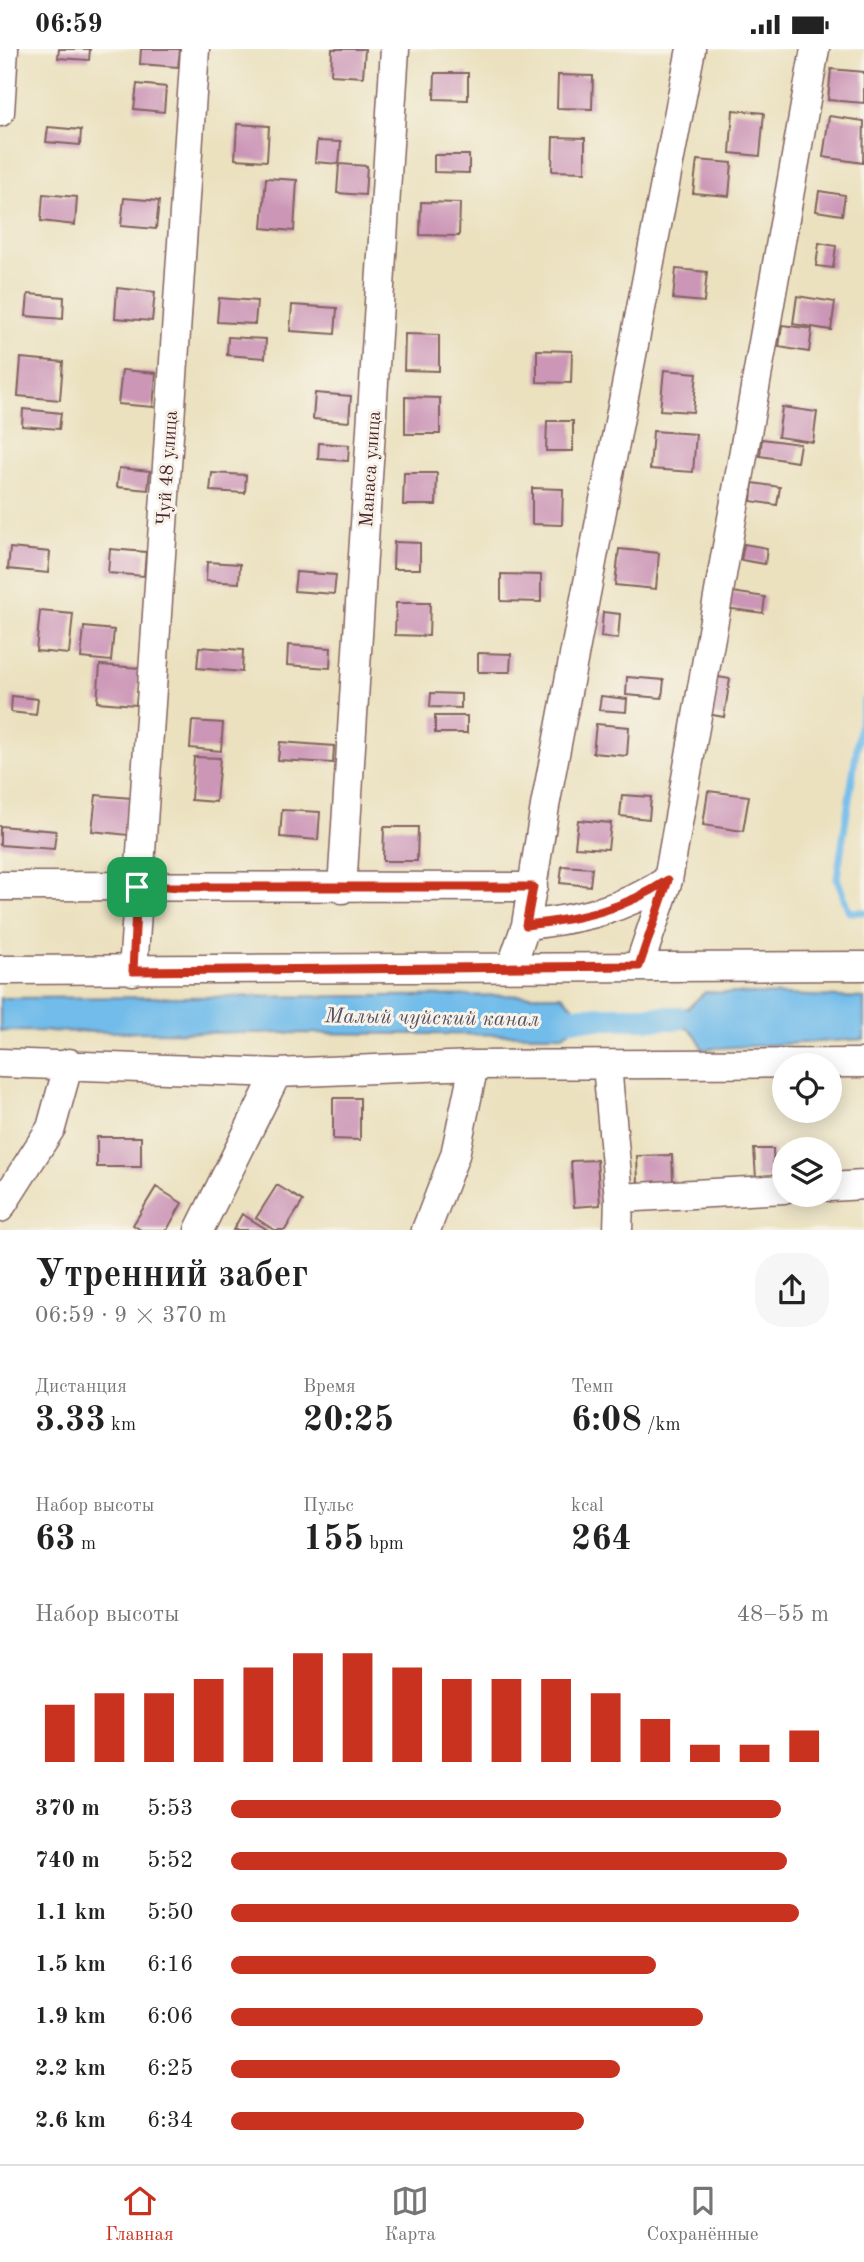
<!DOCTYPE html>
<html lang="ru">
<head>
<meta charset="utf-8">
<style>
	body { margin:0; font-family:"Old Standard TT",serif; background:#f6f6f6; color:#222; height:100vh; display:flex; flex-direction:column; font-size:26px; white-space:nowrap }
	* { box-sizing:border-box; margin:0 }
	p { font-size:23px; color:#767676 }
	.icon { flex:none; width:38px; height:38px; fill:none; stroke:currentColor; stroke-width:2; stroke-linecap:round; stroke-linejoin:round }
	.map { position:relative; height:1181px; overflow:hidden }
	.panel { display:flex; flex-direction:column; background:#fff; flex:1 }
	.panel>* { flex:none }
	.tools { position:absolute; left:772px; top:1004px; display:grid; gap:14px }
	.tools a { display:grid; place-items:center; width:70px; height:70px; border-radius:50%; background:#fff; box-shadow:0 4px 18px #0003; font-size:35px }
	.pin { position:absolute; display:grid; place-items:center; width:60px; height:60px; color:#fff; margin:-30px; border-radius:14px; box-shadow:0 4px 10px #0006 }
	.round { display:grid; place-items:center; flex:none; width:74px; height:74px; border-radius:28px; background:#f6f6f6 }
	.head { display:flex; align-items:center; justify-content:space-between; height:119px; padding:0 35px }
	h1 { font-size:38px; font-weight:700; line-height:52px }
	.metrics { display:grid; grid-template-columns:repeat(3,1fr); gap:10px; height:119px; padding:7px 35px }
	.metrics div { display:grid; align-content:center }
	.metrics b { font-size:35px; font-weight:700 }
	.metrics small { font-size:19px; font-weight:400 }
	.metrics p { font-size:19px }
	.chart { height:196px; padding:14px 35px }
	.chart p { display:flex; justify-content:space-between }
	.chart svg { width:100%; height:126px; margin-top:7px; stroke:#c8321e; stroke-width:6 }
	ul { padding:0 35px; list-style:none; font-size:23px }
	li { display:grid; grid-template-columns:112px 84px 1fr; align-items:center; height:52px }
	li i { height:18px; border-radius:9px; background:#c8321e }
	.status { display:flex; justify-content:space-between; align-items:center; height:49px; padding:0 35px; background:#fff; direction:ltr }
	.status svg { height:19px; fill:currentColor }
	.tab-bar { display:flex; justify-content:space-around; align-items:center; height:98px; border-top:2px solid #e0e0e0; background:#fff; font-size:19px; color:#767676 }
	.tab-bar a { display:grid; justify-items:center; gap:4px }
	.tab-bar .current { color:#c8321e }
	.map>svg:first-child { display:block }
	.water { fill:#71bcea; stroke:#5e6e8a; stroke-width:2 }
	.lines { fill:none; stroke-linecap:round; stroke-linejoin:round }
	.stream { stroke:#71bcea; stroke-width:7 }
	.canal { stroke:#71bcea; stroke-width:24 }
	.building { fill:#cc96b7 }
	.minor-casing { stroke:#82635f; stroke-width:31 }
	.minor { stroke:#fff; stroke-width:28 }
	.route-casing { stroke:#fff; stroke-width:14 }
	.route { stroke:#c8321e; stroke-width:9 }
	.labels { text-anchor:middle; stroke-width:6; stroke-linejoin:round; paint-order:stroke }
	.street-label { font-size:19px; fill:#4a1f2b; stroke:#f7f3e8 }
	.water-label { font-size:21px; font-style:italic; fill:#564e64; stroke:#f7f3e8 }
</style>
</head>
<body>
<div class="status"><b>06:59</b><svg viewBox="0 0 49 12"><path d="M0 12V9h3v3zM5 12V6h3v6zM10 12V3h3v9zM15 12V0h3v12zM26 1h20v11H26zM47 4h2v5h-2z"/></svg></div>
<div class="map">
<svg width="864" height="1181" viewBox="0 0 864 1181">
	<rect width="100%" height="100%" fill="#f7f3e8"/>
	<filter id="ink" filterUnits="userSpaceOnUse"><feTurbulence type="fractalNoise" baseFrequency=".0143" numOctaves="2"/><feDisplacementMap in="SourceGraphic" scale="14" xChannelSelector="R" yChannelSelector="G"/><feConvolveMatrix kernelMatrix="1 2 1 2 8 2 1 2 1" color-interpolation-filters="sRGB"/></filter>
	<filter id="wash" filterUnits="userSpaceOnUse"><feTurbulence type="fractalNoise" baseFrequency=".00686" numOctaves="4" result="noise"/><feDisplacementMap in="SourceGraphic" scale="28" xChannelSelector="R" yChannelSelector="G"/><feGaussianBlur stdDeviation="1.57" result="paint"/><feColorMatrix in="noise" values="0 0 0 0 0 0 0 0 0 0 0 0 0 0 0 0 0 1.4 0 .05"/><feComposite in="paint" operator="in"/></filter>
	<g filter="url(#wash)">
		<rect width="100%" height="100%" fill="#ebe1bf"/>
		<!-- water -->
		<path class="water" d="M705 943 864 949V990L702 1000C694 970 673 978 647 977V962L688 959Z
			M562 946 577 960 597 962 596 977 576 976 563 986 0 982V949Z"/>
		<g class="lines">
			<!-- stream -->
			<path class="stream" d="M864 652 837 829 849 863H864"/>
			<!-- canal -->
			<path class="canal" d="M564 969H678"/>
		</g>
		<g id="blocks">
			<!-- building -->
			<path class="building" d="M59 0H90L89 11 58 9Z
				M141 0H180L178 18 140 15Z
				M332 0H365L363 28 331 26Z
				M831 20 864 23V54L828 51Z
				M435 24H468V51L434 50Z
				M558 26 593 27 592 60 557 59Z
				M137 35 166 38 164 63 134 60Z
				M733 61 764 64 760 107 730 104Z
				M829 67 864 72 863 114 823 108Z
				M237 75 269 77 267 112 235 110Z
				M48 78 81 81 80 96 46 93Z
				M553 88 585 89V123L552 122Z
				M317 92 341 93 339 115 315 113Z
				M434 106H469V124L434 123Z
				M697 111 732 114 729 147 693 144Z
				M339 115 367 117 365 146 337 144Z
				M266 129 297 131 294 182 262 179Z
				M819 142 845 146 842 166 816 162Z
				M43 145 77 148 75 176 41 172Z
				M124 149 159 152 156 180 121 177Z
				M421 153 460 154 459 187 420 186Z
				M819 194 836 197 833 219 816 217Z
				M676 220 707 223 704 253 673 250Z
				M117 239 155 243 152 272 115 269Z
				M28 245 64 248 63 270 26 267Z
				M797 247 835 253 831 281 793 275Z
				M219 249 257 252 255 275 217 273Z
				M292 256 337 259 335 285 290 282Z
				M782 276 812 280 809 303 779 298Z
				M405 285 439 286V322L404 321Z
				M228 288 266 290 265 309 227 306Z
				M537 301 572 302 571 334 537 333Z
				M21 309 63 313 60 351 18 347Z
				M122 321 156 324 153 358 118 355Z
				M664 321 697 324 693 363 660 361Z
				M315 344 351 347 349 373 313 370Z
				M405 348 440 349V385H405Z
				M782 358 817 363 813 393 778 388Z
				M23 360 61 364 59 380 22 377Z
				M547 372H573V402H546Z
				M653 382 696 385 693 423 650 420Z
				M762 390 800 395 797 413 760 407Z
				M319 394 349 396 348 412 318 410Z
				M119 419 150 422 148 441 117 438Z
				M212 424 246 426 245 444 210 442Z
				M404 424H437L436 456H403Z
				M753 434 780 438 777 456 751 452Z
				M532 439 563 440 562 476 532 475Z
				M394 493 420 494V520H393Z
				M744 495 767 499 765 515 741 511Z
				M10 499 50 503 48 524 8 520Z
				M110 500 146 503 144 527 108 524Z
				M619 500 659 504 656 540 615 536Z
				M207 513 240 515 239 534 206 532Z
				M296 523 336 526 334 545 294 542Z
				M501 525 541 526V553L501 552Z
				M726 542 765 548 763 564 724 559Z
				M396 554H430L429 587 395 586Z
				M40 562 73 565 69 605 36 602Z
				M603 563 620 565 618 590 601 588Z
				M84 578 114 581 111 612 81 609Z
				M288 596 331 599 330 619 287 616Z
				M199 598 243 601 242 623 197 619Z
				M478 604 511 605 510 623H478Z
				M100 616 140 619 136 656 97 653Z
				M712 627 730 630 724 668 707 665Z
				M627 628 664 631 662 649 626 646Z
				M431 644 461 645V659L430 658Z
				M12 647 38 650 36 666 11 663Z
				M601 647 627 650 626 663 599 661Z
				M435 667H467V684H435Z
				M192 672 223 674 221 702 190 699Z
				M596 675 629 678 627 707 593 704Z
				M280 693 334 697 333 714 278 711Z
				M194 708 220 709 216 753 191 751Z
				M708 742 749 747 743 782 703 776Z
				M96 746 131 749 128 786 92 782Z
				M622 746 651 748 649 770 620 767Z
				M282 761 320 763 318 791 280 788Z
				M578 771 611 774 608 800 575 798Z
				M0 777 56 782 54 800 0 796Z
				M384 778H418L417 812H383Z
				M562 817 592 819 590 837 560 834Z
				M333 1049H360V1091L333 1090Z
				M97 1088H141V1118H97Z
				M754 1100H773L774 1128 756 1129Z
				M672 1106 673 1133 638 1135 637 1107Z
				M597 1111 600 1156 574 1158 571 1112Z
				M277 1136 303 1152 285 1181H274L256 1169Z
				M156 1138 182 1154 167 1181H141L133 1176Z
				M242 1165 268 1181H233Z"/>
		</g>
	</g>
	<g filter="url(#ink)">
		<use href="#blocks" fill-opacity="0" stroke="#82635f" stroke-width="2"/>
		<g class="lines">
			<!-- minor casing -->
			<g class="minor-casing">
				<path id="minor" d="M0 63 4 0
					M0 837 533 838
					M342 840 395 0
					M526 876C579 870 623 861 668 831
					M512 916 526 876 545 757 691 0
					M639 917 668 831 815 0
					M0 921 864 917
					M133 922 195 0
					M0 1014 277 1024 474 1016 864 1014
					M607 1016 619 1149 618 1181
					M830 1138 864 1136
					M619 1149 784 1140
					M0 1159 51 1079 69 1014
					M199 1181 277 1024
					M426 1181 455 1106 474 1016"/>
			</g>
			<!-- minor -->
			<use href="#minor" class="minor"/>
		</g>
	</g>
	<g class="lines" filter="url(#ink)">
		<!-- route casing -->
		<g class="route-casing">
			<path id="route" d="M668 831 639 917 133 922 137 838H533L526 876C580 870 623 861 668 831Z"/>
		</g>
		<!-- route -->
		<use href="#route" class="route"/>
	</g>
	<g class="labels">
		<!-- street labels -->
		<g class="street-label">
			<text transform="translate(166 419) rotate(-86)" y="7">Чуй 48 улица</text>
			<text transform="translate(369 420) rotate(-86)" y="7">Манаса улица</text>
		</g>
		<!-- water labels -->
		<g class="water-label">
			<text transform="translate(432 968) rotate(1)" y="7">Малый чуйский канал</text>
		</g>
	</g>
</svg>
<div class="tools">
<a><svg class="icon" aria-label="locate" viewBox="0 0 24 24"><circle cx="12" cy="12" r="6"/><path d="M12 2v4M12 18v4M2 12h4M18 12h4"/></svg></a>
<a><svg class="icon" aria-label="layers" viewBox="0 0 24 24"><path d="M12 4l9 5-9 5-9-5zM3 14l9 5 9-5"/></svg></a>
</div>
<div class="pin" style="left:137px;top:838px;background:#1e9e55"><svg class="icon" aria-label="arrive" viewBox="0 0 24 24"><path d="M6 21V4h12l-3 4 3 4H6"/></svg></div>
</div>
<section class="panel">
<div class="head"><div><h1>Утренний забег</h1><p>06:59 · 9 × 370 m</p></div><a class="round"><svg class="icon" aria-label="share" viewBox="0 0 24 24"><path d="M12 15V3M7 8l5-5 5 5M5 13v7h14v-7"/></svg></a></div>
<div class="metrics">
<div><p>Дистанция</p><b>3.33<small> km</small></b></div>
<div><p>Время</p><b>20:25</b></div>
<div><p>Темп</p><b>6:08<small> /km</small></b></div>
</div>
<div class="metrics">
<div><p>Набор высоты</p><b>63<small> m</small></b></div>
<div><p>Пульс</p><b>155<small> bpm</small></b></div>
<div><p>kcal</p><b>264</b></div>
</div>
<div class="chart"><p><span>Набор высоты</span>48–55 m</p>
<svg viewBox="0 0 160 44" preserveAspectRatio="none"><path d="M5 44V24M15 44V20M25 44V20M35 44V15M45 44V11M55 44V6M65 44V6M75 44V11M85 44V15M95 44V15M105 44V15M115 44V20M125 44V29M135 44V38M145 44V38M155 44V33"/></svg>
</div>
<ul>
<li><b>370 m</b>5:53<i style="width:92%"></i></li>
<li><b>740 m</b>5:52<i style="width:93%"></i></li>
<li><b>1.1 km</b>5:50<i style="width:95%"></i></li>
<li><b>1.5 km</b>6:16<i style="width:71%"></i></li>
<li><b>1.9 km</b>6:06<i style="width:79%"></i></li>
<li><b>2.2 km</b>6:25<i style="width:65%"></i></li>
<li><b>2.6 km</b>6:34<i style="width:59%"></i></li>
</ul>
</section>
<nav class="tab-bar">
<a class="current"><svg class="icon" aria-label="home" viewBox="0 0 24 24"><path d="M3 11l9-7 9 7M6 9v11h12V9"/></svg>Главная</a>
<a><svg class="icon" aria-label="map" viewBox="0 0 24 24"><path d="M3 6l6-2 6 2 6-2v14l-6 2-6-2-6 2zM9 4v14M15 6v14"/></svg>Карта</a>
<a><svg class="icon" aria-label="saved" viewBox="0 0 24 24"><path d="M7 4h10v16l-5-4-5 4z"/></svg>Сохранённые</a>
</nav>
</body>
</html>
